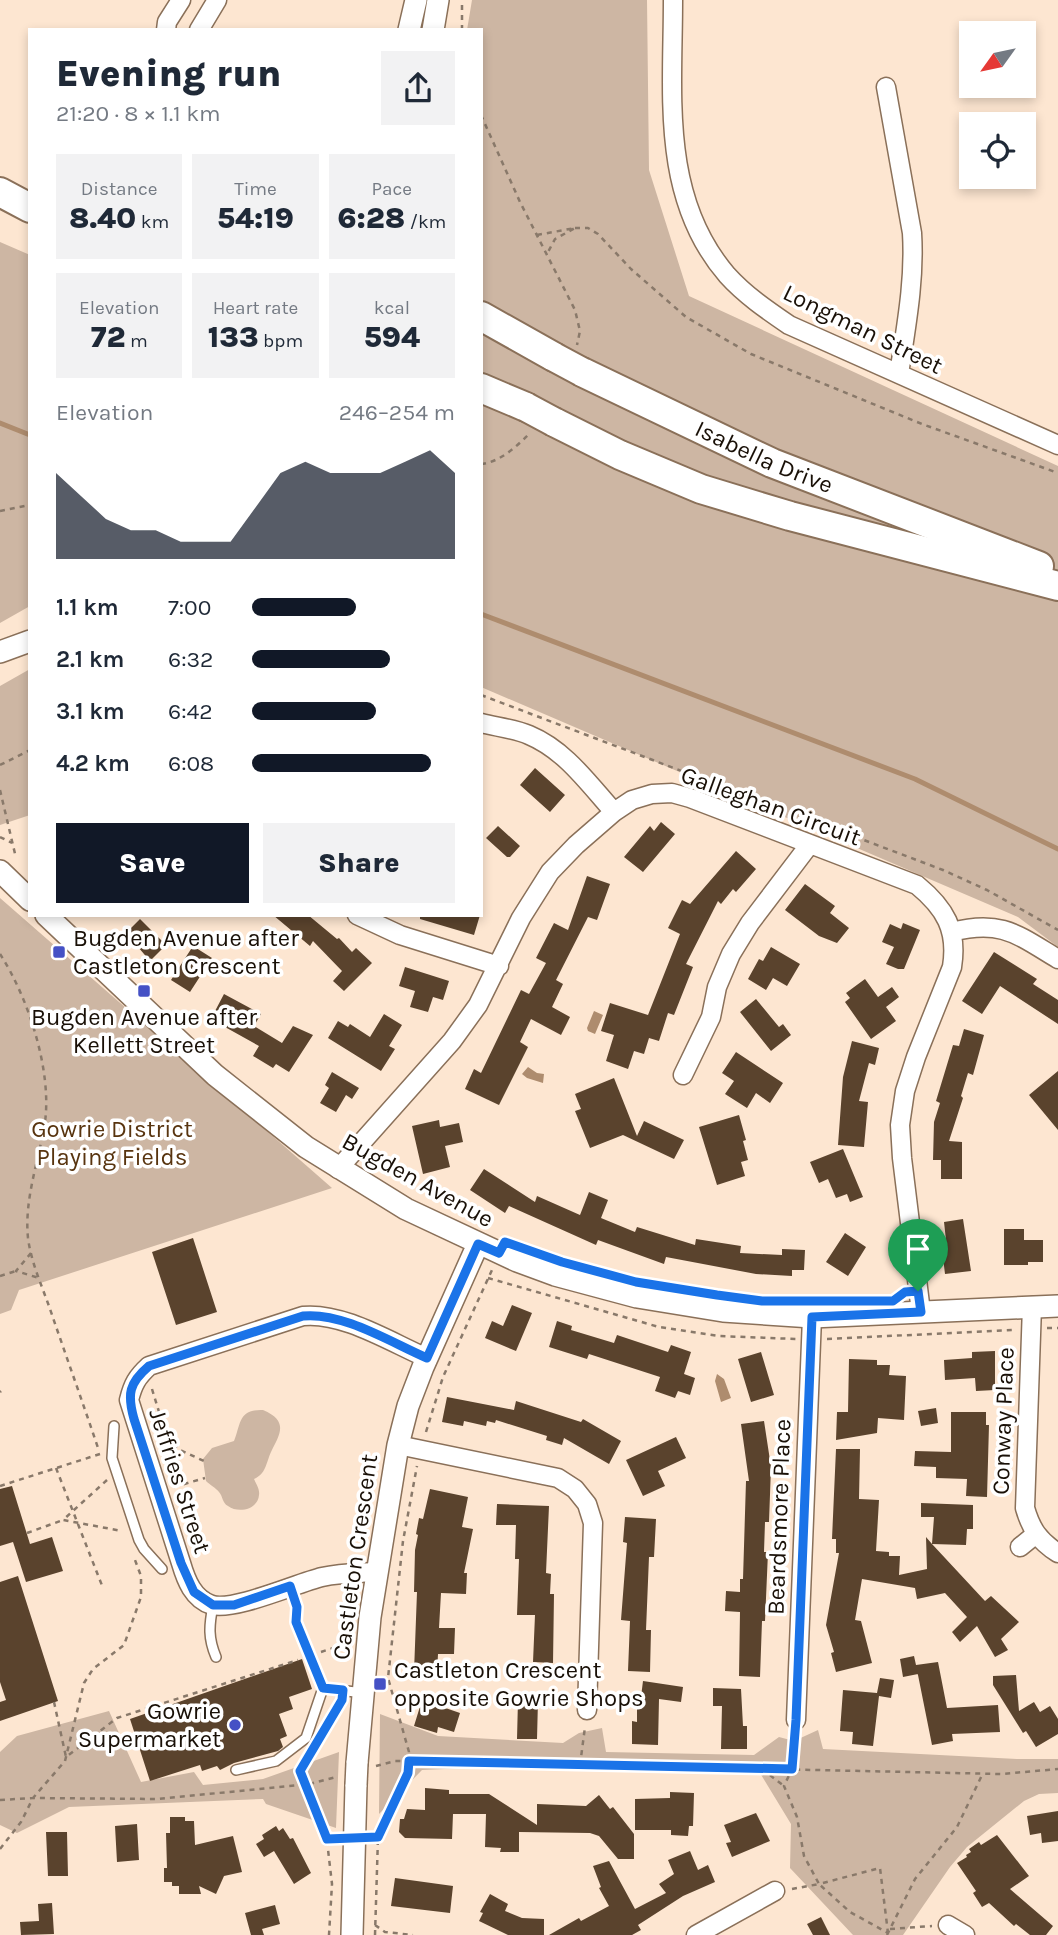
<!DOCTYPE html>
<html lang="en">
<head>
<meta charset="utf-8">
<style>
	body { margin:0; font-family:Karla,sans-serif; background:#f2f2f3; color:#1f2937; height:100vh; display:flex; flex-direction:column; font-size:26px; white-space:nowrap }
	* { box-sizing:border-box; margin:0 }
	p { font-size:23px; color:#747a83 }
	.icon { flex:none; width:38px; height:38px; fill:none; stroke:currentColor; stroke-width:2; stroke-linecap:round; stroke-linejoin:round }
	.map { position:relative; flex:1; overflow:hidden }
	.sheet { position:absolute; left:28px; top:28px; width:455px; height:889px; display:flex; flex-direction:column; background:#fff; border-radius:0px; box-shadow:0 4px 10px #0003 }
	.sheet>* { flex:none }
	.needle { width:46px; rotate:237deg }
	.fabs { position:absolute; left:959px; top:21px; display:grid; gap:14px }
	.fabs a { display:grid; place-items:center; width:77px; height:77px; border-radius:0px; background:#fff; box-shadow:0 4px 10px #0003; font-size:35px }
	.pin { position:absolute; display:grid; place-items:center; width:60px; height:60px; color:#fff; margin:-72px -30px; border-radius:50% 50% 50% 0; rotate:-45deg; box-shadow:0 0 7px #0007 }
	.pin .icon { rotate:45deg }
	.round { display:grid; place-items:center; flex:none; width:74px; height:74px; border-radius:0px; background:#f2f2f3 }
	.headline { display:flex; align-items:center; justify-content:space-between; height:119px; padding:0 28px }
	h1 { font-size:38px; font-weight:800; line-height:52px }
	.figures { display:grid; grid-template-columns:repeat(3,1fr); gap:10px; height:119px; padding:7px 28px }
	.figures div { display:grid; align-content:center; border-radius:0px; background:#f2f2f3; text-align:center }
	.figures b { font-size:30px; font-weight:800 }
	.figures small { font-size:19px; font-weight:400 }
	.figures p { font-size:19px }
	.chart { height:196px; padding:14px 28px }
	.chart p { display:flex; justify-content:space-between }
	.chart svg { width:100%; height:126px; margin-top:7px; fill:#111827; opacity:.7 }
	.button { display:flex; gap:14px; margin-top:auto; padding:14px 28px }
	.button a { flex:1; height:80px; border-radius:0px; background:#111827; color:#fff; font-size:28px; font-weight:800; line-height:80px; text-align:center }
	.button a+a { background:#f2f2f3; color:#1f2937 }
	ul { padding:0 28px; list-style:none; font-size:23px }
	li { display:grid; grid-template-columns:112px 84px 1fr; align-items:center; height:52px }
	li i { height:18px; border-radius:9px; background:#111827 }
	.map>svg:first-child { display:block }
	.green { fill:#cdb6a3 }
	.water { fill:#ae8c6e }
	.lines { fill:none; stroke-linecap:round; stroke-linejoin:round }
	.stream { stroke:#ae8c6e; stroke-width:5 }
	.building { fill:#5a432d }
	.service-casing { stroke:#8a7059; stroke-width:12 }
	.minor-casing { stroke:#8a7059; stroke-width:21 }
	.tertiary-casing { stroke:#8a7059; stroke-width:24 }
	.primary-casing { stroke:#8a7059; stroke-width:32 }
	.path { stroke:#89796a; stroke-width:2.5; stroke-dasharray:5 5; stroke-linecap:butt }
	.service { stroke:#fff; stroke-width:9 }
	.minor { stroke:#fff; stroke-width:18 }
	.tertiary { stroke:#fff; stroke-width:21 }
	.primary { stroke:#fff; stroke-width:28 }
	.tertiary-bridge-casing { stroke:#8a7059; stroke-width:24; stroke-linecap:butt }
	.primary-bridge-casing { stroke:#8a7059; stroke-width:32; stroke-linecap:butt }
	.tertiary-bridge { stroke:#fff; stroke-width:21 }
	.primary-bridge { stroke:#fff; stroke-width:28 }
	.route-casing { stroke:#fff; stroke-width:14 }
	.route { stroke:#1a73e8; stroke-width:9 }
	.poi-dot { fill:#4551c5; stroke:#fff; stroke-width:2.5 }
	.labels { text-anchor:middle; stroke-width:7; stroke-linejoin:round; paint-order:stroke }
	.street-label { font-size:24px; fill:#191007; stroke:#fff }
	.poi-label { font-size:24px; fill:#191007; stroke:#fff; text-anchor:start }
	.park-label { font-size:24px; fill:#58340f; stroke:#fff }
</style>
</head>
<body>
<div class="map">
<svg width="1058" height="1935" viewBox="0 0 1058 1935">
	<rect width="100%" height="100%" fill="#fde6d1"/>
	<!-- green -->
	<path class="green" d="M472 0H647L649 170 689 296 1058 466V947L1018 917 481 687V30H467Z
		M0 242 30 255V606L0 623Z
		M30 669V815L0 825V686Z
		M0 898 332 1188 19 1290 11 1310 0 1314Z
		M263 1410C289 1421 280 1434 271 1452 266 1463 266 1474 254 1479 256 1484 260 1489 259 1495 258 1509 239 1514 228 1506 222 1503 223 1496 219 1492 216 1488 210 1485 206 1481L203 1459 212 1448 234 1441C241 1424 238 1409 263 1410Z
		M109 1711 141 1782 194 1772 203 1785 263 1779 339 1752 336 1828 266 1804 263 1799 69 1807 17 1833 0 1825V1752L17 1736Z
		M380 1714 438 1736 563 1743 579 1733 602 1728 606 1752 754 1755 779 1737 794 1741 818 1730 823 1749 1017 1759H1058V1793L1039 1794 1024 1801 967 1847 950 1867 903 1935H853L790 1868 791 1824 760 1773 467 1768 422 1770 379 1814Z"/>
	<!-- water -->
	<path class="water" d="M594 1011 603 1015 595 1034 588 1031 587 1028Z
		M528 1067 537 1073 544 1074 543 1083 527 1078 522 1074Z
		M717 1374 724 1379 731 1398 721 1402 715 1381Z"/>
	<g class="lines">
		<!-- stream -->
		<path class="stream" d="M0 423 30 435
			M481 614 915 779 1058 849"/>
	</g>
	<!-- building -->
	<path class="building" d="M535 768 565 795 550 812 520 785Z
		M661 822 675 834 643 872 624 857 650 826 654 831Z
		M498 826 520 846 510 857H507L486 838Z
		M736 851 756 869 736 892 733 889 721 904 718 901 686 964 693 967 674 1015 668 1013 659 1041 649 1038 644 1054 634 1051 628 1069 606 1061 614 1035 601 1031 610 1003 648 1015 680 934 668 928 682 900 690 904Z
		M587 876 610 884 597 920 588 917 556 980 563 984 552 1007 570 1017 561 1035 531 1019 520 1042 528 1047 499 1105 465 1089 474 1069 481 1073 521 990 529 994 546 963 536 958 554 923 568 930Z
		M805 884 835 906 830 913 849 928 837 943 819 936 785 910Z
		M273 915H308L337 939 339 938 352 952 356 948 372 963 344 991 333 981 342 971 313 941 310 946Z
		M420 915H480L474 935 420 919Z
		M140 919 166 945 150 961 126 933Z
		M903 923 920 930 904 969H898L886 964 894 947 882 942 890 924 901 929Z
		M193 946 212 958 190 992 171 980Z
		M771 947 800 964 787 986 773 978 766 990 748 979 759 959 763 961Z
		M994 952 1037 979 1033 984 1058 1000V1024L1000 986 982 1014 962 1001Z
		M405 967 449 981 443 1000 433 997 428 1012 410 1007 415 991 399 986Z
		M865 979 878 997 892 987 899 997 886 1007 896 1021 871 1039 845 1002 850 998 846 993Z
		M224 994 261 1014 254 1026 282 1043 293 1026 313 1035 289 1072 276 1064 273 1068 253 1056 259 1046 225 1027 228 1020 214 1013Z
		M756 999 779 1027 783 1024 791 1035 771 1051 740 1012Z
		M384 1014 402 1025 389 1046 395 1049 381 1071 328 1038 338 1021 348 1027 350 1024 370 1037Z
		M964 1029 984 1035 973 1075 968 1073 961 1096 963 1098 949 1141 962 1142V1179H941V1160H933L934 1122 940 1103 936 1101 953 1045 959 1046Z
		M852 1041 879 1048 875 1065 869 1063 859 1101 868 1102 864 1147 838 1145 843 1077Z
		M736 1052 783 1083 770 1103 756 1093 747 1108 725 1094 734 1081 722 1073Z
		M1058 1071V1130L1029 1095Z
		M332 1072 359 1088 352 1099 346 1095 336 1112 320 1103 329 1088 325 1085Z
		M614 1078 637 1136 644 1121 684 1140 674 1159 623 1135 590 1148 575 1111 581 1109 575 1094Z
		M739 1115 746 1140 743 1141 748 1160 741 1162 745 1176 717 1185 699 1127Z
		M439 1120 440 1127 459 1123 463 1142 445 1146 450 1167 423 1174 412 1126Z
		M843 1149 863 1197 850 1202 847 1194 836 1198 828 1179 819 1183 810 1162Z
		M484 1169 535 1202 537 1196 580 1215 589 1192 608 1200 601 1218 635 1232 637 1227 695 1245 696 1239 741 1246 740 1253 782 1255V1249L805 1250 804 1270H792V1276L756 1274 666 1257 664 1264 598 1240 596 1245 509 1206 505 1213 470 1190Z
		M963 1219 971 1271 945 1274 941 1241 946 1240 944 1222Z
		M1004 1229H1024V1240H1043V1262H1028V1265H1004Z
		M845 1233 866 1247 848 1276 826 1262Z
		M193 1238 217 1312 176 1325 152 1252Z
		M512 1305 532 1313 516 1351 485 1338 492 1321 503 1326Z
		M557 1321 572 1326 571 1330 614 1343 617 1335 668 1352 671 1345 691 1352 684 1374 695 1378 690 1395 678 1391 675 1398 655 1391 660 1377 589 1354 587 1359 549 1347Z
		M995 1351V1390L976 1391 975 1378 945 1380 944 1360 972 1358V1352Z
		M761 1352 774 1395 751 1402 738 1359Z
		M849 1359 877 1360V1365H890L889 1375 906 1376 904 1420 878 1418 877 1433 836 1440 837 1412H848Z
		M447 1397 514 1410 516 1401 581 1422 583 1419 621 1441 609 1464 564 1438 562 1445 546 1440 547 1436 496 1420 495 1423 487 1421 486 1426 464 1421 463 1426 442 1422Z
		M936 1408 938 1423 921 1426 918 1411Z
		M951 1412H986V1425H989L987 1497 966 1496 967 1479 936 1478V1467L914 1466 915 1451 951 1452Z
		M764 1421 771 1467 769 1522H765L764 1552H768L765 1621H762L760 1677 739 1676 740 1612 725 1611 726 1591 740 1592V1579H743L746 1481H749L741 1424Z
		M676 1437 686 1458 658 1471 665 1486 643 1496 626 1460Z
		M836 1449H860L859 1499 879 1500 876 1551 889 1552V1556H900L899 1575 927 1569 926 1537 932 1544 934 1517H921V1503L973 1505V1529H967L966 1545 932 1544 985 1601 991 1596 1019 1622 1001 1639 1008 1650 995 1657 977 1626 960 1642 952 1632 967 1617 945 1593 917 1599 915 1588 862 1579 855 1620 861 1621 872 1663 836 1672 831 1653 834 1652 826 1625 839 1553H836V1539H832Z
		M12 1486 30 1544 52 1537 63 1571 26 1582 13 1542 0 1546V1489Z
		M430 1489 468 1497 462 1527 473 1529 464 1573H467L466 1594 441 1593 439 1628H455L454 1654H438L437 1673 414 1672 417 1592H414L415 1550 418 1535 416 1534 419 1518 423 1519Z
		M497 1504 549 1506 546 1573 551 1574 550 1594H554L553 1663 533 1662 535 1615H517L519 1559H515L516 1525H496Z
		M625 1517 656 1519 654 1557H649L646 1630H651L650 1672 628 1671 630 1621 621 1620 627 1543 623 1542Z
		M18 1576 58 1701 0 1721V1702L6 1700 0 1682V1582Z
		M914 1656 918 1674 903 1677 900 1659Z
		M302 1659 312 1689 289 1697 293 1709 279 1714 287 1736 280 1739 283 1747 278 1751 234 1763 220 1770 217 1766 202 1771 200 1765 150 1781 130 1719Z
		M938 1662 947 1708 998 1705 1000 1732 952 1734 953 1741 932 1745 916 1665Z
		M1016 1675 1019 1711 1034 1702 1040 1712 1050 1706 1058 1719V1734L1036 1747 1026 1731 1023 1733 993 1685V1676Z
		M880 1678 894 1680 891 1698 879 1696 873 1746 852 1744 853 1732 840 1731 843 1690 877 1693Z
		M643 1681 683 1687 681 1702 659 1699 658 1745 632 1744V1721L637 1722V1705H640Z
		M713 1688 741 1689 743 1726H747V1749H721L722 1706H713Z
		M422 1700 460 1713 454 1732 438 1727 437 1733 414 1726Z
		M518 1700H538L537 1739H517Z
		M425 1788 449 1790V1794H489L537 1825V1804L586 1806 599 1795 610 1809 613 1807 634 1834V1859H618L599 1836 590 1833 519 1832V1852H500L501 1848 485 1847 486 1814H453L452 1839 405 1838 399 1832 400 1819H404L407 1809 425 1810Z
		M670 1792 694 1793 693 1826H689L688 1836 671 1835V1830H635V1799L670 1798Z
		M1058 1811V1841L1042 1843 1041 1833 1030 1835 1027 1816Z
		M756 1813 770 1841 732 1857 726 1843 731 1842 724 1825Z
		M170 1817H185V1821H194L195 1845 233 1836 242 1872 224 1876 216 1894 199 1886 201 1894H179V1886H172V1882H164V1868H167L166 1833H170Z
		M137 1824 139 1860 117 1862 115 1826Z
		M276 1826 279 1831 283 1828 290 1839 293 1838 311 1873 294 1884 274 1851 264 1857 256 1844 264 1839 262 1835Z
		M46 1832H67L68 1876H48Z
		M997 1835 1029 1876 1010 1889 1053 1926 1046 1935H1030L1016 1924 1014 1926 989 1903 982 1907 973 1893 976 1891 957 1863 967 1857 966 1855 971 1852 969 1849 979 1842 981 1845Z
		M690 1851 698 1870 708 1865 715 1882 683 1896 638 1925 641 1930 632 1935H549L579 1918 581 1921 609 1906 599 1888 601 1887 593 1866 609 1861 635 1909 666 1893 659 1884 674 1874 668 1860Z
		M395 1878 453 1886 450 1913 391 1906Z
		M490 1894 508 1904 505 1911 522 1918 544 1919V1935H508L479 1921 483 1913 480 1912Z
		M52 1903 54 1934 21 1935 20 1922 39 1921 38 1904Z
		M275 1905 280 1924 262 1929 264 1935H251L245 1913Z
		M821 1917 830 1935H813L807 1924Z"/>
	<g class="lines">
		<!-- service casing -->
		<g class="service-casing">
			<path id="service" d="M114 1426 112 1458 139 1540 144 1549 162 1569
				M290 1586 297 1607 296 1622 323 1688 363 1693
				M213 1605C209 1626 208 1638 216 1657
				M236 1770 276 1761 306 1738 323 1688"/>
		</g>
		<!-- minor casing -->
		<g class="minor-casing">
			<path id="minor" d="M673 0C673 95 660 197 727 275 745 295 767 310 789 325L1058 445
				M166 30 167 22 181 0
				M199 30 217 0
				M886 87 912 233C915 280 906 327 899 374
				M481 723C497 727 515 729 529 735 565 750 588 783 614 812
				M357 915 400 935 499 966
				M952 932C1001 919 1018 935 1058 959
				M683 1075 711 1017 717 987 731 954 750 923 810 844
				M338 1169 452 1041 478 1005 521 918 550 872 576 845 614 812 632 800 652 794 672 793 690 798 917 885C945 908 958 930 952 967L916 1057 905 1091 900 1125 902 1158 921 1312
				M1032 1306 1025 1508C1031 1529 1039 1541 1058 1553
				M398 1445 558 1478 575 1489 587 1504 593 1523 587 1710
				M1020 1547 1036 1534
				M376 1572C358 1573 340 1573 322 1577 297 1583 235 1611 212 1605 193 1599 186 1580 181 1563L129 1400C133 1384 137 1377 149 1366L303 1316C343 1312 390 1342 427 1358
				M796 1720 812 1317
				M948 1925 965 1935
				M696 1935 775 1891"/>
		</g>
		<!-- tertiary casing -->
		<g class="tertiary-casing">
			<path id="tertiary" d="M409 30 416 0
				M433 30 438 0
				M0 652 30 641
				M0 871 30 900
				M46 915 215 1075 306 1147 406 1209 517 1261 555 1275 637 1297 723 1311 812 1317 1058 1306
				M357 1763 370 1617 398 1445 408 1406 423 1367 478 1244
				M352 1935 356 1785"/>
		</g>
		<!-- primary casing -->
		<g class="primary-casing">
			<g id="primary">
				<path d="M0 192 30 208"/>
				<path d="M481 316 554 357"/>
				<path id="s1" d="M582 372 772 463 1039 566"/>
				<path d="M481 388 526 407"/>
				<path d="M554 422 620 455 701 489 790 516 1058 586"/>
			</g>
		</g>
		<!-- path -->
		<path class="path" d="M462 30V0
			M481 115 520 202 575 310 580 331 577 345
			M575 228H588L598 234 631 269 686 317 751 354 922 424 1058 473
			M537 235 575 228 555 239 547 254
			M481 464C500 462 516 447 529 434
			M0 511 30 505
			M481 695 943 870 987 890 1058 930
			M0 765 30 750
			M0 790 16 858
			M0 837 12 843
			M0 954C28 997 52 1070 45 1122 39 1160 24 1199 28 1238 31 1262 42 1286 50 1309 66 1356 83 1403 99 1451
			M31 1253 16 1271 39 1278
			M0 1276 16 1271
			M488 1278 659 1327 719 1336 796 1339
			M1047 1328H1058
			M827 1339 1013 1330
			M152 1389 167 1438 180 1450 204 1461
			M0 1392 1 1391
			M426 1432 443 1377 492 1270
			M56 1468 103 1588
			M107 1480 63 1520 122 1531
			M0 1486 100 1454
			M174 1487 205 1478
			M27 1533 63 1520
			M321 1652 348 1643
			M54 1702 66 1757 117 1718 298 1660
			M322 1734 340 1703
			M795 1737 792 1769 784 1786 797 1817 804 1856 819 1884 880 1868 888 1933
			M311 1752 300 1771 327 1839H337
			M580 1765 585 1727
			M376 1766 395 1761 1001 1774 1058 1769
			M762 1769 784 1786
			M0 1800 33 1798 158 1799 309 1784 336 1777
			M327 1841 332 1884 329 1935
			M0 1849 21 1822 33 1798 65 1761 84 1683 93 1669 124 1645 141 1597V1576L135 1560
			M792 1889 819 1884 850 1912 888 1933
			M375 1925 385 1932 413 1935
			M890 1929 932 1926
			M375 1935 378 1837 409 1774V1752L388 1678 403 1541 417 1466
			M887 1935 915 1879 957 1827 983 1773"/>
		<!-- service -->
		<use href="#service" class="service"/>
		<!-- minor -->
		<use href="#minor" class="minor"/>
		<!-- tertiary -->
		<use href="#tertiary" class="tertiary"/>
		<!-- primary -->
		<use href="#primary" class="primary"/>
		<!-- tertiary-bridge casing -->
		<g class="tertiary-bridge-casing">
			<path id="tertiary-bridge" d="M356 1785 357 1763"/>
		</g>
		<!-- primary-bridge casing -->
		<g class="primary-bridge-casing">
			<path id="primary-bridge" d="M554 357 582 372
				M526 407 554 422"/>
		</g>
		<!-- tertiary-bridge -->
		<use href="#tertiary-bridge" class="tertiary-bridge"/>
		<!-- primary-bridge -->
		<use href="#primary-bridge" class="primary-bridge"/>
	</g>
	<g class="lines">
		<!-- route casing -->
		<g class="route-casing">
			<path id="route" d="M505 1242 562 1262 636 1282 717 1295 762 1301H893L905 1292 918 1291 921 1312 812 1317 796 1720 792 1769 409 1761 408 1773 378 1837 327 1839 300 1771 342 1700 343 1690 323 1688 296 1622 297 1607 290 1586 234 1605H213L194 1592 181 1563 134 1419C127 1394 129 1383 149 1366L303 1316C343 1312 390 1342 427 1358L478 1244 499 1253Z"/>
		</g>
		<!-- route -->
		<use href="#route" class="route"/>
	</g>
	<!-- markers -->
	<g class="poi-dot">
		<rect x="52" y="945" width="14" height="14" rx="3.5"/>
		<rect x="137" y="984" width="14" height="14" rx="3.5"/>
		<rect x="373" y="1677" width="14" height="14" rx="3.5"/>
		<circle cx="235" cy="1725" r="7"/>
	</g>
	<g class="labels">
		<!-- street labels -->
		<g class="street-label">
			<text transform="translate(863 329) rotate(26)" y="8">Longman Street</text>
			<text dy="8" stroke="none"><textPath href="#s1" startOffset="201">Isabella Drive</textPath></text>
			<text transform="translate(771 806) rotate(20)" y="8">Galleghan Circuit</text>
			<text transform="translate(418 1180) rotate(29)" y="8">Bugden Avenue</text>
			<text transform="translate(1003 1421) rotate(-88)" y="8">Conway Place</text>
			<text transform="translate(180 1481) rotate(72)" y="8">Jeffries Street</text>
			<text transform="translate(779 1517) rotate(-88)" y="8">Beardsmore Place</text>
			<text transform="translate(355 1557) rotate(-82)" y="8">Castleton Crescent</text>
		</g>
		<!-- poi labels -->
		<g class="poi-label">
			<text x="73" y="946">Bugden Avenue after<tspan x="73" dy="28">Castleton Crescent</tspan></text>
			<text x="144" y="1025" text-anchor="middle">Bugden Avenue after<tspan x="144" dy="28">Kellett Street</tspan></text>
			<text x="394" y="1678">Castleton Crescent<tspan x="394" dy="28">opposite Gowrie Shops</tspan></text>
			<text x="221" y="1719" text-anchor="end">Gowrie<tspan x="221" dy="28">Supermarket</tspan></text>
		</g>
		<!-- park labels -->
		<g class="park-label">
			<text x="112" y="1137">Gowrie District<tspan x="112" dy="28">Playing Fields</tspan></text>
		</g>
	</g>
</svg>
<div class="fabs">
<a><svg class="needle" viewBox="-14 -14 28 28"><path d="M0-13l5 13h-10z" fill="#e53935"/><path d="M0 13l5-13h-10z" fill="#747a83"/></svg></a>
<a><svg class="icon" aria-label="locate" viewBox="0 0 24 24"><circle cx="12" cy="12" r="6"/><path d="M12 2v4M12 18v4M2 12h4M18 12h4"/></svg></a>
</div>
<div class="pin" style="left:918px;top:1291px;background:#1e9e55"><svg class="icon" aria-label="arrive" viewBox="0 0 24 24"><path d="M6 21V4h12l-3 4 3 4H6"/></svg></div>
<section class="sheet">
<div class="headline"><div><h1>Evening run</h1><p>21:20 · 8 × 1.1 km</p></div><a class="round"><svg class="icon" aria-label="share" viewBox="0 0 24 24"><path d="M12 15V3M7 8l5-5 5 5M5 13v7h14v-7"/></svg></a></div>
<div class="figures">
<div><p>Distance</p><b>8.40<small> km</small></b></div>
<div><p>Time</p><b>54:19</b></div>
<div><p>Pace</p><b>6:28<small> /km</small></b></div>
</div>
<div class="figures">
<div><p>Elevation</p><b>72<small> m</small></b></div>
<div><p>Heart rate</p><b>133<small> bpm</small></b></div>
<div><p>kcal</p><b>594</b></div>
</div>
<div class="chart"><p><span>Elevation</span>246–254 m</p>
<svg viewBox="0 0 160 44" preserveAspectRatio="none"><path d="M0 44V14L10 22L20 30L30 34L40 34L50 38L60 38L70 38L80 26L90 14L100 10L110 14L120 14L130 14L140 10L150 6L160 14V44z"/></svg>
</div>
<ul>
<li><b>1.1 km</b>7:00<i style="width:51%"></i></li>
<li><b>2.1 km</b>6:32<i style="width:68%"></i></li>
<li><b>3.1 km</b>6:42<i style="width:61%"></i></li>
<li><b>4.2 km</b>6:08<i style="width:88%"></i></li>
</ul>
<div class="button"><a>Save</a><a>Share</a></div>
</section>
</div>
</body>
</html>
